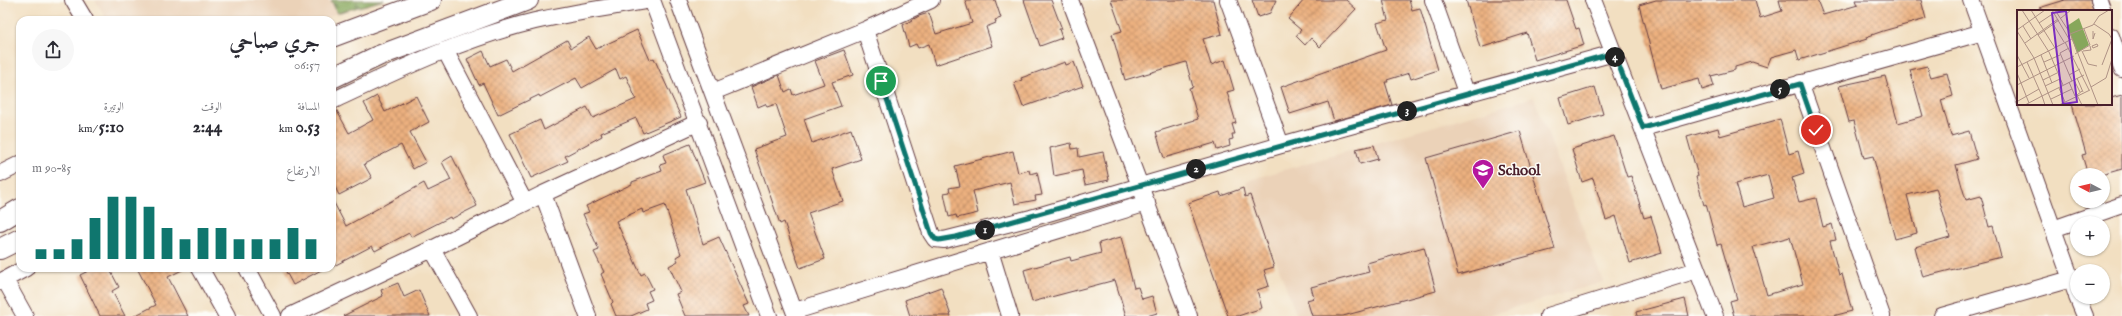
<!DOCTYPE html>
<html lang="ar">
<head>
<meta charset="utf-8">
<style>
	body { margin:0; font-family:"IM FELL English",Amiri,serif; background:#f7f7f7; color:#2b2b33; direction:rtl; height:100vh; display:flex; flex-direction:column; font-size:15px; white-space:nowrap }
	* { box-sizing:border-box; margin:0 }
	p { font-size:13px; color:#7c7c81 }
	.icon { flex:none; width:22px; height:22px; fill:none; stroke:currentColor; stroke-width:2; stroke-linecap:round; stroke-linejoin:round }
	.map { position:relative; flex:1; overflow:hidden; direction:ltr }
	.side { position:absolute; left:16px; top:16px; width:320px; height:256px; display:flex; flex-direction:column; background:#fff; border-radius:12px; box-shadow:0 1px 3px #0004; direction:rtl }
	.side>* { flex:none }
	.needle { width:26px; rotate:277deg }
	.controls { position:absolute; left:2070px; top:168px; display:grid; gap:8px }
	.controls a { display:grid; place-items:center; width:40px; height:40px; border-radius:50%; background:#fff; box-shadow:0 1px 3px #0004; font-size:20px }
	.pin { position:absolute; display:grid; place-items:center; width:34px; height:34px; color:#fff; margin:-17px; border:2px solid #fff; border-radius:50%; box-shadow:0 1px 4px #0007 }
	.km { position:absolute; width:20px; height:20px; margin:-10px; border-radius:50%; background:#222; color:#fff; font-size:11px; line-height:20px; text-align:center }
	.round { display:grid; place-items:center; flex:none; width:42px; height:42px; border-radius:21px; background:#f7f7f7 }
	.head { display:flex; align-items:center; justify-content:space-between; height:68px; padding:0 16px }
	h1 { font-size:22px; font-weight:700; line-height:30px }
	.figures { display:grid; grid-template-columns:repeat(3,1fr); gap:6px; height:68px; padding:4px 16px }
	.figures div { display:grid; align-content:center }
	.figures b { font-size:17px; font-weight:700 }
	.figures small { font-size:11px; font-weight:400 }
	.figures p { font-size:11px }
	.chart { height:112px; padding:8px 16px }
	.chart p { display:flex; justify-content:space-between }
	.chart svg { width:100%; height:72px; margin-top:4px; stroke:#0f766e; stroke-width:6 }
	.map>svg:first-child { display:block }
	.built { fill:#ebd2b8 }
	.forest { fill:url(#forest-firs); stroke:#686343 }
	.building { fill:url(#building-cross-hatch); fill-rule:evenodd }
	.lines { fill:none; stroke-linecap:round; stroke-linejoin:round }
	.minor-casing { stroke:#633c42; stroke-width:18 }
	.major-casing { stroke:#633c42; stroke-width:22 }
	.minor { stroke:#fff; stroke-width:16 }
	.major { stroke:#fff; stroke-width:20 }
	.route-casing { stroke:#fff; stroke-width:8 }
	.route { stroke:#0f766e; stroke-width:5 }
	.labels { text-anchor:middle; stroke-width:3; stroke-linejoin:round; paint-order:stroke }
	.poi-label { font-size:15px; font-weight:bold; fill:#4a1f2b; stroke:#fdfcf7; text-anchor:start }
	.inset-road { fill:none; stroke:#af9285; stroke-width:1 }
	.view { fill:#7b2cbf; fill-opacity:0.15; stroke:#7b2cbf; stroke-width:2 }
	.inset-edge { fill:none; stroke:#4a1f2b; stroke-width:2 }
</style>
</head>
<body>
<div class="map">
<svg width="2122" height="316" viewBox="0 0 2122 316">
	<defs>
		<pattern id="forest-firs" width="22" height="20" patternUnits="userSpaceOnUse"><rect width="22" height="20" fill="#87a75b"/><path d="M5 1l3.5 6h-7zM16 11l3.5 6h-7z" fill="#70874b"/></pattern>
		<pattern id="building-cross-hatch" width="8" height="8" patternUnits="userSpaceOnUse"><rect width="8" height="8" fill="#ecb07f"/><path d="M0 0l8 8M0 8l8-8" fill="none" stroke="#c18f68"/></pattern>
	</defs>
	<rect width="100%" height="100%" fill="#fdfcf7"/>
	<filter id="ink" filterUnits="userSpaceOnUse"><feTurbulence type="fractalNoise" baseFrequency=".025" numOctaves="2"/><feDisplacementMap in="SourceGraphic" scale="8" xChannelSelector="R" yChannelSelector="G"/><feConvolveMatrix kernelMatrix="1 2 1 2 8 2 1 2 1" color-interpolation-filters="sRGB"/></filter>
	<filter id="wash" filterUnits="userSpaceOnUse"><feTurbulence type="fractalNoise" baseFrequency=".012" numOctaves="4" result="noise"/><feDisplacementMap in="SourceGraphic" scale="16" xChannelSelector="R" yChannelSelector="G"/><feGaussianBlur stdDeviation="0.9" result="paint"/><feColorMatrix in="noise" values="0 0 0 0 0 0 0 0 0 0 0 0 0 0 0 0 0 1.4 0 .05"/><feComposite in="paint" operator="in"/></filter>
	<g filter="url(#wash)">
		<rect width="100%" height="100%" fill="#f2dfc1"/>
		<!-- built -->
		<path class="built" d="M95 0H384L337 13 322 20H107Z
			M1534 97 1603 282 1485 316H1297L1246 181Z"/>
		<!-- forest -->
		<path class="forest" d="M331 0H384L337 13Z"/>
		<g id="blocks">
			<!-- building -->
			<path class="building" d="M965 0H995L1001 18 995 20 996 23 986 27 992 46 935 65 929 44 918 48 916 44 909 47 903 25 919 16 929 13 936 34 972 23Z
				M1024 0H1051L1062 29H1059L1062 38 1040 46Z
				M1111 0H1213L1222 34 1203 39 1211 65 1225 60 1234 90 1227 92 1236 123 1232 124 1235 134H1232L1233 139 1229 140 1230 146 1217 150 1215 143 1164 158 1156 132 1198 119 1189 88 1193 87 1186 62 1125 80 1112 34 1122 31Z
				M1252 0H1276L1270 13 1258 17Z
				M1304 0H1346L1356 9 1320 47 1311 38 1305 45 1296 36 1301 30 1288 19Z
				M1383 0H1409L1412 10 1420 8 1438 70 1411 79 1409 73 1387 80 1388 82H1385L1392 105 1334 121 1328 102 1290 114 1281 87 1386 50 1377 23 1388 20Z
				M1466 0H1566L1576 29 1579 28 1584 45 1535 60 1527 33 1480 48Z
				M1656 0H1755L1760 18 1782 11 1779 0H1817L1823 15 1858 5 1856 0H1921L1926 19 1883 31 1866 37 1867 39 1799 60 1796 50 1771 57 1767 67 1752 62 1735 67V70L1711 76 1714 86 1702 90 1699 79 1661 89 1639 5Z
				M2065 0H2090L2093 11H2039V8Z
				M637 30 650 60 654 58 658 67 681 117 643 133 636 118 601 133 602 136 565 156 568 161 531 178 510 134 540 120 544 130 587 107 593 118 636 99 626 76 620 79 616 69 582 88 576 78 540 97 539 95 498 115 483 83 479 85 467 59 483 51 490 66 506 59 512 71 567 40 571 48 589 37 596 49Z
				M844 50 853 75 832 82 841 106 804 119 812 143 851 129 861 159 832 169 843 201 808 213 825 259 800 268 784 222 780 224 754 149 787 137 776 104 767 107 765 104 758 107 751 87 779 75 785 92 791 89 793 95 824 84 815 61Z
				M1065 62 1066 65 1074 62 1083 86 1023 107 1014 83 1022 80 1021 78Z
				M1927 66 1931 77 1947 73 1953 96 1941 100 1951 136 1969 131 1977 159 1956 165 1963 190 1966 200 1981 196 1989 227 1993 226 2001 257 1923 277 1915 247 1950 237 1936 188 1907 195 1917 233 1895 239 1873 156 1864 158 1854 121 1849 122 1839 86 1885 76 1898 123 1923 116 1910 70Z
				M1595 87 1603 114 1568 125 1560 98Z
				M2122 95V169L2101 175H2088L2082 155 2086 154 2072 104H2111V98Z
				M377 96 385 112 416 96 429 122 410 132 426 162 413 169 401 145 364 164 372 178 339 195 332 181V110L336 109 349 133 373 120 364 103Z
				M1780 119 1789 154 1798 151 1804 174 1792 178 1799 202 1816 198 1823 227 1832 224 1836 240 1830 241 1839 275 1842 274 1852 311 1833 316H1734L1730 301 1737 299 1721 244 1717 245 1706 204 1704 205 1696 177 1698 176 1687 137 1718 128 1720 136ZM1768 175 1774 198 1742 207 1735 184ZM1790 237 1803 284 1767 295 1753 247Z
				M1520 131 1555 249 1458 275 1426 158Z
				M1614 136 1627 177 1631 176 1644 218 1651 216 1662 253 1630 263 1616 216 1606 220 1593 178 1582 182 1572 149Z
				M1071 143 1072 149 1078 148 1079 157 1103 152 1109 180 1085 185 1082 170 1054 176 1050 148Z
				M690 144 705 182 686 189 703 244 719 237 749 304 744 306 749 316H685L676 294 681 292 669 266 678 261 676 257 681 254 665 205 643 213 642 209 616 221 641 275 645 273 653 289 648 291 652 300 645 303 647 309 631 316H616L611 304 613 302 601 274 604 272 594 252 599 250 583 214 589 212 586 206 632 184V182L662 171 660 165 666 163 663 155Z
				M1374 145 1378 159 1360 164 1356 149Z
				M1013 151 1018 173 1029 170 1030 174 1037 172 1042 195 1035 196 1036 200 1015 204 1010 182 973 191 978 213 957 218 956 215 949 217 944 193 950 192 949 188 960 186 955 166Z
				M452 156 477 206 451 219 450 217 411 237 409 233 375 251 372 246 332 267V199L346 226 424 183 428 191 451 180 442 162Z
				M1243 188 1245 197 1250 195 1274 267 1264 270 1269 286 1257 290 1262 308 1238 316H1228L1188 203 1220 192 1221 196Z
				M1121 237 1134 288 1138 287 1142 299 1152 296 1157 313 1147 316H1126L1115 280 1032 302 1024 270 1070 257 1071 261 1101 253 1099 243Z
				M1424 247 1436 291 1343 316H1312L1307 300 1314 298 1311 287 1369 272 1367 263Z
				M94 268H109L119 287 112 291 125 316H100L80 275Z
				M137 268H186L168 277 188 316H134L156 305Z
				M284 268H325L293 285Z
				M398 283 404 297 419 290 430 316H343L383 296 381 290Z
				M941 287 951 316H910L905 300Z
				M1685 299 1689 316H1637L1636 312Z"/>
		</g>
	</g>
	<g filter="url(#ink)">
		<use href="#blocks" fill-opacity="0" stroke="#633c42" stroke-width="1"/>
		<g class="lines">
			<!-- minor casing -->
			<g class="minor-casing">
				<path id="minor" d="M73 0 85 20
					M652 0 769 316
					M678 0 796 316
					M1070 0 1189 316
					M1228 0 1281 145
					M1433 0 1467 95
					M1593 0 1715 316
					M1971 0 2077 296
					M2099 0 2103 11
					M865 30 931 233 935 239 944 240 1031 218 1281 145 1614 53
					M2111 36 2122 69
					M445 50 525 203
					M1800 83 1882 316
					M713 92 865 30 931 0
					M332 101C398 70 464 38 535 21 574 12 613 7 652 0
					M1643 128 1983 32
					M0 174 20 164
					M543 194 588 316
					M2053 229 2122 205
					M432 249 469 316
					M990 251 1010 316
					M200 268 227 316
					M247 268 273 316
					M5 280 25 316
					M0 282 26 268
					M2077 297 2085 316
					M795 311 1147 203
					M290 316 432 249 543 194 699 122
					M1548 316 1697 270
					M1942 316 2071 279"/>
			</g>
			<!-- major casing -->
			<g class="major-casing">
				<path id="major" d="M332 37 431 0
					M332 78 378 56 528 0
					M0 221 20 209
					M0 249 20 239"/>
			</g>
			<!-- minor -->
			<use href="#minor" class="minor"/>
			<!-- major -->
			<use href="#major" class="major"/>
		</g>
	</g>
	<g class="lines" filter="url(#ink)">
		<!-- route casing -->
		<g class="route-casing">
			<path id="route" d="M881 81 931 233 935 239 939 240 956 237 1614 53 1643 128 1800 84 1816 130"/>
		</g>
		<!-- route -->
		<use href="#route" class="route"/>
	</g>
	<!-- icons -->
	<defs>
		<g id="school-pin" transform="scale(1.15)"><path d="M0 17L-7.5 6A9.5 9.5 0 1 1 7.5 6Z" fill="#b5179e" stroke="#fdfcf7"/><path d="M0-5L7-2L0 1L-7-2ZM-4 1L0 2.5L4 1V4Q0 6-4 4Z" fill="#fff"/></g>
	</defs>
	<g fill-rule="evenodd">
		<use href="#school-pin" x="1483" y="170"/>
	</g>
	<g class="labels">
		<!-- poi labels -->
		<g class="poi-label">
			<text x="1498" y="175">School</text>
		</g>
	</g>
	<!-- overview -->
	<g transform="translate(2017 10)">
		<rect width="95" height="95" fill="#f2dfc1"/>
		<path d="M62 8 72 35 60 43 50 16Z" fill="#87a75b"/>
		<path class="inset-road" d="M5 0 32 42 46 75M14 0 38 38M35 0 52 29M38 0 53 23 81 95M44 8 54 0M22 13 37 3M36 14 47 32M77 14 92 24 95 29 85 55M6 16 14 29M0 20 28 0M0 21 17 48 36 95M76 21V29L78 23M53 24 76 15 82 6 92 0M21 25 42 10M48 32 72 80M8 33 41 9M80 34 81 36 76 38 75 36ZM52 38 43 43 55 71M65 41 71 54 80 56M66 41 74 40 73 36M58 44 73 35 67 19M0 45 12 68M24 45 35 73M10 52 25 86 67 65M27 52 43 45M0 57 55 29M0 63 12 93M52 65 63 59M60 68 66 82M26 70 40 63M57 70 63 82M52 72 58 86M0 75 57 46M28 76 43 69M74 77 89 68 95 49M42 78 48 92M34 89 55 79M1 91 22 79M8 95 25 86 28 95M42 95 73 80M65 95 60 85 65 81"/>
		<path class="view" d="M49 1 60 92 46 94 35 3Z"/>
		<rect width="95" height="95" class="inset-edge"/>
	</g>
</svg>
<div class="controls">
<a><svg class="needle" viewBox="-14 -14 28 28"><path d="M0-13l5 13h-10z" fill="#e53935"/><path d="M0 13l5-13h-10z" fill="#7c7c81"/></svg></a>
<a>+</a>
<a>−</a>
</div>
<div class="pin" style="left:881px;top:81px;background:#1e9e55"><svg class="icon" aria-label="arrive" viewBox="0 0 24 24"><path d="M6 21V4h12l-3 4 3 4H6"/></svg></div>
<div class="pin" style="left:1816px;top:130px;background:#d93025"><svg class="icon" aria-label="check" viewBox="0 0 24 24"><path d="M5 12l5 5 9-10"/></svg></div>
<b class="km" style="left:985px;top:230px">1</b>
<b class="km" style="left:1196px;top:169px">2</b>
<b class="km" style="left:1407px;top:111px">3</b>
<b class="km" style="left:1615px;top:57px">4</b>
<b class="km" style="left:1780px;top:89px">5</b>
<section class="side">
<div class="head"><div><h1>جري صباحي</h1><p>06:57</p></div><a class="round"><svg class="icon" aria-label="share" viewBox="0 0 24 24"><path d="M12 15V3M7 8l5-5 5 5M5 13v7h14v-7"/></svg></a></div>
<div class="figures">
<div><p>المسافة</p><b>0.53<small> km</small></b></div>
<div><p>الوقت</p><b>2:44</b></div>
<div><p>الوتيرة</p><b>5:10<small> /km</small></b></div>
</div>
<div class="chart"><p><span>الارتفاع</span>85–90 m</p>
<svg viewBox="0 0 160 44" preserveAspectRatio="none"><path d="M5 44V38M15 44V38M25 44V32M35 44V19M45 44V6M55 44V6M65 44V12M75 44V25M85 44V32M95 44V25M105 44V25M115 44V32M125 44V32M135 44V32M145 44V25M155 44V32"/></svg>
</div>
</section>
</div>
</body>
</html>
